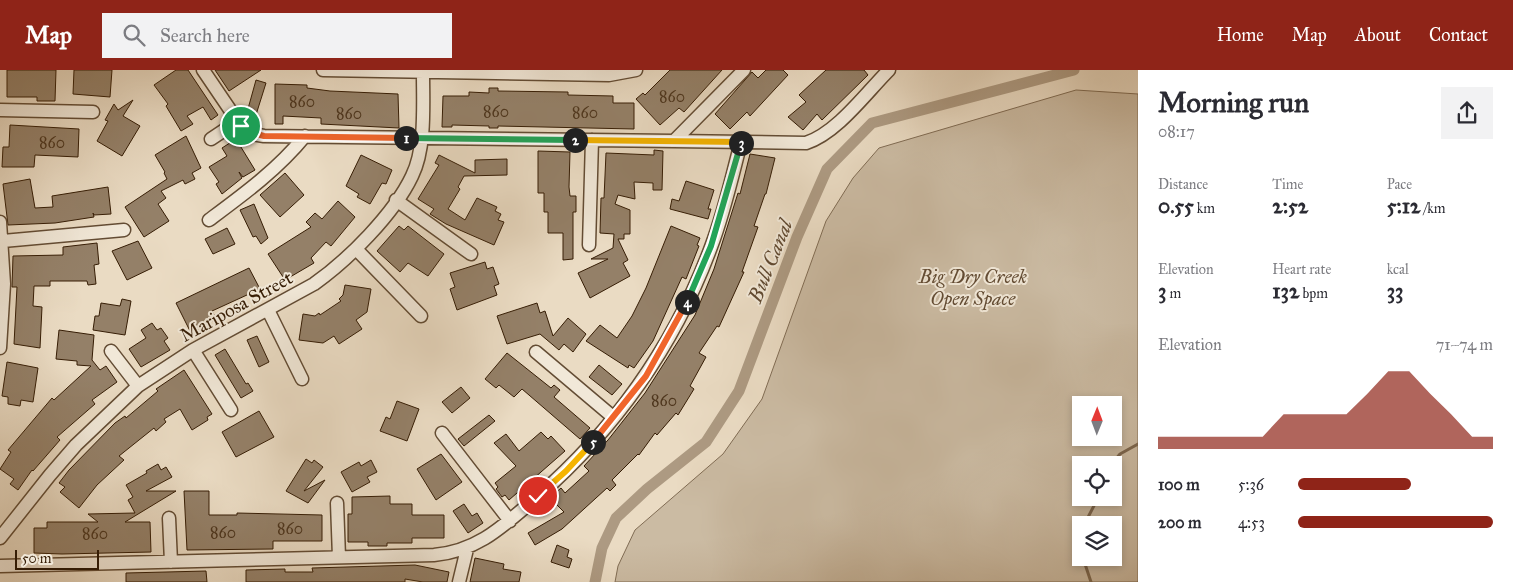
<!DOCTYPE html>
<html lang="en">
<head>
<meta charset="utf-8">
<style>
	body { margin:0; font-family:"IM FELL Great Primer",serif; background:#f2f2f3; color:#2b2b33; height:100vh; display:flex; flex-direction:column; font-size:19px; white-space:nowrap }
	* { box-sizing:border-box; margin:0 }
	p { font-size:16px; color:#7c7c81 }
	.icon { flex:none; width:28px; height:28px; fill:none; stroke:currentColor; stroke-width:2; stroke-linecap:round; stroke-linejoin:round }
	.map { position:relative; flex:1; overflow:hidden }
	.side { display:flex; flex-direction:column; background:#fff; width:375px }
	.side>* { flex:none }
	.needle { width:32px; rotate:1deg }
	.tools { position:absolute; left:1072px; top:326px; display:grid; gap:10px }
	.tools a { display:grid; place-items:center; width:50px; height:50px; border-radius:0px; background:#fff; box-shadow:0 2px 8px #0003; font-size:25px }
	.scale { position:absolute; left:15px; bottom:12px; width:84px; box-sizing:border-box; padding-left:5px; border:2px solid #361d05; border-top:0; font-size:14px; line-height:18px; white-space:nowrap; color:#361d05; -webkit-text-stroke:4px #f1e8d8; paint-order:stroke }
	.pin { position:absolute; display:grid; place-items:center; width:42px; height:42px; color:#fff; margin:-21px; border:2px solid #fff; border-radius:50%; box-shadow:0 1px 5px #0007 }
	.km { position:absolute; width:25px; height:25px; margin:-12px; border-radius:50%; background:#222; color:#fff; font-size:14px; line-height:25px; text-align:center }
	.round { display:grid; place-items:center; flex:none; width:52px; height:52px; border-radius:0px; background:#f2f2f3 }
	.overview { display:flex; align-items:center; justify-content:space-between; height:85px; padding:0 20px }
	h1 { font-size:28px; font-weight:800; line-height:38px }
	.figures { display:grid; grid-template-columns:repeat(3,1fr); gap:8px; height:85px; padding:5px 20px }
	.figures div { display:grid; align-content:center }
	.figures b { font-size:21px; font-weight:800 }
	.figures small { font-size:14px; font-weight:400 }
	.figures p { font-size:14px }
	.chart { height:140px; padding:10px 20px }
	.chart p { display:flex; justify-content:space-between }
	.chart svg { width:100%; height:90px; margin-top:5px; fill:#8f2418; opacity:.7 }
	ul { padding:0 20px; list-style:none; font-size:16px }
	li { display:grid; grid-template-columns:80px 60px 1fr; align-items:center; height:38px }
	li i { height:12px; border-radius:6px; background:#8f2418 }
	header { display:flex; align-items:center; gap:30px; box-sizing:border-box; height:70px; padding:0 25px; background:#8f2418; color:#fff }
	header strong { font-size:24px }
	nav { display:flex; gap:28px; margin-inline-start:auto; font-size:18px }
	.search { width:350px; height:45px; background:#f2f2f3; display:flex; align-items:center; gap:12px; box-sizing:border-box; padding:0 18px; border-radius:0px; color:#7c7c81; font-size:19px }
	main { display:flex; flex:1; min-height:0 }
	.map>svg:first-child { display:block }
	.green { fill:#cbbba3; stroke:#806c54; fill-rule:evenodd }
	.lines { fill:none; stroke-linecap:round; stroke-linejoin:round }
	.stream { stroke:#7d6850; stroke-width:3 }
	.canal { stroke:#ad9a82; stroke-width:11 }
	.building { fill:#948068; stroke:#361d05 }
	.minor-casing { stroke:#634c34; stroke-width:15 }
	.minor { stroke:#f1e8d8; stroke-width:12 }
	.split-1-casing { stroke:#fff; stroke-width:10 }
	.split-2-casing { stroke:#fff; stroke-width:10 }
	.split-3-casing { stroke:#fff; stroke-width:10 }
	.split-4-casing { stroke:#fff; stroke-width:10 }
	.split-5-casing { stroke:#fff; stroke-width:10 }
	.split-6-casing { stroke:#fff; stroke-width:10 }
	.split-1 { stroke:#f0652b; stroke-width:6 }
	.split-2 { stroke:#22a559; stroke-width:6 }
	.split-3 { stroke:#f5b400; stroke-width:6 }
	.split-4 { stroke:#22a559; stroke-width:6 }
	.split-5 { stroke:#f0652b; stroke-width:6 }
	.split-6 { stroke:#f5b400; stroke-width:6 }
	.labels { text-anchor:middle; stroke-width:4; stroke-linejoin:round; paint-order:stroke }
	.number-label { font-size:16px; fill:#4e361e }
	.park-label { font-size:19px; font-style:italic; fill:#634c34; stroke:#f1e8d8 }
	.street-label { font-size:19px; fill:#361d05; stroke:#f1e8d8 }
	.water-label { font-size:20px; font-style:italic; fill:#604931; stroke:#f1e8d8 }
</style>
</head>
<body>
<header>
<strong>Map</strong>
<div class="search"><svg class="icon" aria-label="search" viewBox="0 0 24 24"><circle cx="10" cy="10" r="6"/><path d="M15 15l6 6"/></svg>Search here</div>
<nav><a>Home</a><a>Map</a><a>About</a><a>Contact</a></nav>
</header>
<main>
<div class="map">
<svg width="1138" height="512" viewBox="0 0 1138 512">
	<rect width="100%" height="100%" fill="#eadbc3"/>
	<filter id="stains"><feTurbulence type="fractalNoise" baseFrequency=".004" numOctaves="4"/><feColorMatrix values="0 0 0 0 .2 0 0 0 0 .09 0 0 0 0 .02 0 0 0 .5 -.17"/></filter>
	<radialGradient id="worn" r=".72"><stop offset=".6" stop-color="#630" stop-opacity="0"/><stop offset="1" stop-color="#630" stop-opacity=".3"/></radialGradient>
	<!-- green -->
	<path class="green" d="M1076 20 1138 24V512H615L618 496 635 460 723 384 762 329 826 151 853 108 879 78ZM1081 335H1114V368H1081ZM1081 395H1114V428H1081ZM1081 455H1114V488H1081Z"/>
	<g class="lines">
		<!-- stream -->
		<path class="stream" d="M1111 395 1120 384 1138 374
			M1084 455 1098 428
			M1083 488 1091 512"/>
		<!-- canal -->
		<path class="canal" d="M595 512 602 478 616 448 647 419 706 372 739 321 797 167 827 99 872 53 1074 0"/>
	</g>
	<!-- building -->
	<path class="building" d="M7 0H56L55 31H37V27H7Z
		M74 0H112L110 27 73 24Z
		M176 0H188L218 45 211 50 203 37 187 46 193 54 181 61 166 36 168 34 154 15Z
		M215 0H261L229 21Z
		M670 0H722L684 42 679 38 660 55 636 29 643 23 645 25Z
		M766 0H783L788 5 750 46 747 42 730 59 715 44 752 2 758 8Z
		M826 0H864L868 5 822 50 817 44 803 60 788 47 806 32 799 25Z
		M256 10 266 13 255 48 246 46Z
		M275 14 307 15V18L330 21 398 24 399 58 321 54V48L283 46V54H275Z
		M489 18H498V21L568 22V25L613 26V33H634V59L498 56V58H489V56L452 55V57H442L443 26H469V22L489 23Z
		M133 30 123 46 140 56 122 86 97 71 108 51 105 50 114 34 118 40Z
		M10 55 79 59 78 87 35 85 34 97H2L3 77H9Z
		M186 66 201 98 192 103 195 109 185 114 183 110 161 121 166 128 158 134 169 151 144 167 125 137 167 109 164 103 165 102 155 85Z
		M236 69 255 100 243 107 239 102 242 108 222 124 216 114 219 112 209 97 227 86 222 78Z
		M654 80 663 81 662 120H653V113L634 112 635 129 618 125 615 134 630 140V164H624V169H618L628 190 623 193 630 206 590 228 578 203 608 189H591L613 178 614 164 600 163 601 128H604L606 83 654 85Z
		M538 81 570 82 569 117 570 126H576V142H573V189L563 190V163H548V142H544V123H538Z
		M750 84 775 88 766 124H765L754 156 758 157 742 202H744L719 257 717 256 699 283 706 287 690 316 694 319 678 345 676 343 657 365 655 363 639 385 638 384 612 410 616 415 610 421 607 418 562 459 535 475 528 463 564 442 550 428 561 418 565 423 589 401 584 396 608 370 645 323 695 245 714 199 738 123 740 124Z
		M361 85 392 100 386 114 382 113 370 134 357 127 359 124 346 116Z
		M439 85 475 103V90L507 89V105L464 106 458 117 460 119 448 139 465 150 477 128 497 137 495 141 501 144 498 150 504 152 494 175 446 154 430 144 434 139 418 129 439 95 435 93Z
		M285 103 304 125 280 147 260 125Z
		M30 109 35 138 53 137 52 126 108 117 111 144 94 145 93 143 94 147 55 153 8 155 3 114Z
		M686 111 714 120 708 139H711L708 149 670 139 672 129 679 131Z
		M338 131 355 147 331 176 326 172 311 188 314 193 285 210 268 184 311 157 306 152 315 143 322 149Z
		M254 134 268 168 261 174 256 166 253 167 240 140Z
		M399 156 404 160 408 156 444 184 428 206 408 193 400 202 377 181Z
		M671 156 700 168 697 175 699 176 686 209 682 207 653 271 634 298 629 295 628 298 586 271 600 255 617 268 632 246 646 218Z
		M227 158 235 174 213 184 205 169Z
		M138 171 152 198 127 210 112 181Z
		M97 173 99 194 94 195 96 214 88 215 87 211H50V216H34L33 236 42 237 40 278 14 274 17 217H12L13 186 63 185V177Z
		M485 192 487 199 493 197 499 214 494 216 497 225 457 240 450 219 455 217 450 203Z
		M249 198 260 219 212 241 216 249 191 263 176 233Z
		M345 215 371 219 367 242 356 250 362 259 339 274 334 266 323 273 299 270 303 244 315 246 319 243 320 245 341 231 339 229 343 225Z
		M122 229 131 231 125 265 93 260 95 246H99L101 233 120 236Z
		M537 233 540 243 545 241 553 266 568 248 586 264 573 282 564 274 559 280 540 264 507 274 497 246Z
		M152 253 157 260 161 258 168 268 164 271 170 280 141 297 129 279 146 268 141 260Z
		M59 260 94 265 92 290 100 300 106 296 117 312 92 330 95 334 57 367 60 370 33 401 32 400 18 420 10 414 14 409 0 399 11 382 8 380 52 328 54 330 91 296 77 295V291L56 289Z
		M257 266 269 292 259 297 247 270Z
		M225 279 246 314 248 313 253 321 241 328 215 285Z
		M507 283 551 318 554 315 560 320 554 327 590 358 580 369 522 319 514 327 499 315 496 318 485 309Z
		M7 292 38 298 33 332 21 330 20 336 8 334V327L2 326Z
		M599 295 622 314 612 325 589 307Z
		M184 300 212 344 207 347 208 350 192 360 180 339 164 349 166 352 156 361 154 358 119 386 124 390 97 415 79 438 60 422 65 417 59 413 69 400 115 353 125 346 126 348 158 321 156 319Z
		M461 317 470 328 452 343 442 332Z
		M397 331 419 339 407 371 380 361 386 347 390 349Z
		M259 341 274 367 236 387 222 362Z
		M489 345 495 351 464 376 458 369Z
		M541 362 548 369 551 366 565 381 509 430 505 425 502 427 496 419 498 417 495 413 516 396 494 373 506 364 519 381Z
		M441 384 462 412 436 430 417 399Z
		M306 389 312 393 314 390 323 397 304 421 325 410 308 433 286 421Z
		M371 390 377 402 367 407 370 412 352 422 341 402 359 392 361 396Z
		M158 394 161 400 166 397 172 407 146 421H176L125 452H150L151 482 62 484 34 483V458H47V452H98L88 444 135 443 128 430 133 427 126 415 147 403 146 401Z
		M184 421H209V445H237V443L322 445V471H273V479L187 480Z
		M390 426V434H412V445H444V468H412V473H387V476H368V472H348V444H352V427Z
		M464 434 472 446 477 443 483 453 468 463 453 441Z
		M557 475 569 480 567 487 572 489 569 498 551 492Z
		M475 488 504 494 503 499 521 502 519 512H470Z
		M415 495 449 502 447 512H423L405 509V512H246V500L285 499V502H313L312 498Z
		M206 501 207 512H126V503Z"/>
	<g class="lines">
		<!-- minor casing -->
		<g class="minor-casing">
			<path id="minor" d="M203 0 241 56 252 64 264 66 674 71 744 0
				M323 0 609 5 636 0
				M0 40 93 42
				M211 69 238 51
				M674 71 806 73C837 63 866 23 889 0
				M396 130 471 184
				M209 150C244 124 277 100 305 66
				M0 152 4 214 0 278
				M3 171 124 160
				M589 175 592 70
				M356 179 421 246
				M268 240 302 309
				M193 280 231 340
				M111 281 138 316
				M536 282 613 347
				M442 363 510 451
				M337 433 339 487
				M169 448 171 492
				M0 468 50 405 76 375 138 316 193 280 314 214C348 190 394 144 412 106 426 78 423 34 423 3
				M0 496 434 485C479 481 504 455 537 427 615 359 675 274 711 177 724 143 732 107 741 72
				M459 512 467 479"/>
		</g>
		<!-- minor -->
		<use href="#minor" class="minor"/>
	</g>
	<g class="lines">
		<!-- split-1 casing -->
		<g class="split-1-casing">
			<path id="split-1" d="M241 56 249 62 264 66 406 68"/>
		</g>
		<!-- split-2 casing -->
		<g class="split-2-casing">
			<path id="split-2" d="M406 68 575 70"/>
		</g>
		<!-- split-3 casing -->
		<g class="split-3-casing">
			<path id="split-3" d="M575 70 741 72V73"/>
		</g>
		<!-- split-4 casing -->
		<g class="split-4-casing">
			<path id="split-4" d="M687 232 711 176 741 73"/>
		</g>
		<!-- split-5 casing -->
		<g class="split-5-casing">
			<path id="split-5" d="M593 372 646 306 687 232"/>
		</g>
		<!-- split-6 casing -->
		<g class="split-6-casing">
			<path id="split-6" d="M538 426 566 401 593 372"/>
		</g>
		<!-- split-1 -->
		<use href="#split-1" class="split-1"/>
		<!-- split-2 -->
		<use href="#split-2" class="split-2"/>
		<!-- split-3 -->
		<use href="#split-3" class="split-3"/>
		<!-- split-4 -->
		<use href="#split-4" class="split-4"/>
		<!-- split-5 -->
		<use href="#split-5" class="split-5"/>
		<!-- split-6 -->
		<use href="#split-6" class="split-6"/>
	</g>
	<g class="labels">
		<!-- number labels -->
		<g class="number-label">
			<text x="672" y="32">860</text>
			<text x="302" y="37">860</text>
			<text x="496" y="47">860</text>
			<text x="585" y="48">860</text>
			<text x="349" y="49">860</text>
			<text x="52" y="78">860</text>
			<text x="664" y="336">860</text>
			<text x="290" y="464">860</text>
			<text x="223" y="468">860</text>
			<text x="95" y="469">860</text>
		</g>
		<!-- park labels -->
		<g class="park-label">
			<text x="973" y="213">Big Dry Creek<tspan x="973" dy="22">Open Space</tspan></text>
		</g>
		<!-- street labels -->
		<g class="street-label">
			<text transform="translate(236 236) rotate(-29)" y="7">Mariposa Street</text>
		</g>
		<!-- water labels -->
		<g class="water-label">
			<text transform="translate(770 191) rotate(-68)" y="7">Bull Canal</text>
		</g>
	</g>
	<rect width="100%" height="100%" filter="url(#stains)"/>
	<rect width="100%" height="100%" fill="url(#worn)"/>
</svg>
<div class="tools">
<a><svg class="needle" viewBox="-14 -14 28 28"><path d="M0-13l5 13h-10z" fill="#e53935"/><path d="M0 13l5-13h-10z" fill="#7c7c81"/></svg></a>
<a><svg class="icon" aria-label="locate" viewBox="0 0 24 24"><circle cx="12" cy="12" r="6"/><path d="M12 2v4M12 18v4M2 12h4M18 12h4"/></svg></a>
<a><svg class="icon" aria-label="layers" viewBox="0 0 24 24"><path d="M12 4l9 5-9 5-9-5zM3 14l9 5 9-5"/></svg></a>
</div>
<div class="scale">50 m</div>
<div class="pin" style="left:241px;top:56px;background:#1e9e55"><svg class="icon" aria-label="arrive" viewBox="0 0 24 24"><path d="M6 21V4h12l-3 4 3 4H6"/></svg></div>
<div class="pin" style="left:538px;top:426px;background:#d93025"><svg class="icon" aria-label="check" viewBox="0 0 24 24"><path d="M5 12l5 5 9-10"/></svg></div>
<b class="km" style="left:406px;top:68px">1</b>
<b class="km" style="left:575px;top:70px">2</b>
<b class="km" style="left:741px;top:73px">3</b>
<b class="km" style="left:687px;top:232px">4</b>
<b class="km" style="left:593px;top:372px">5</b>
</div>
<section class="side">
<div class="overview"><div><h1>Morning run</h1><p>08:17</p></div><a class="round"><svg class="icon" aria-label="share" viewBox="0 0 24 24"><path d="M12 15V3M7 8l5-5 5 5M5 13v7h14v-7"/></svg></a></div>
<div class="figures">
<div><p>Distance</p><b>0.55<small> km</small></b></div>
<div><p>Time</p><b>2:52</b></div>
<div><p>Pace</p><b>5:12<small> /km</small></b></div>
</div>
<div class="figures">
<div><p>Elevation</p><b>3<small> m</small></b></div>
<div><p>Heart rate</p><b>132<small> bpm</small></b></div>
<div><p>kcal</p><b>33</b></div>
</div>
<div class="chart"><p><span>Elevation</span>71–74 m</p>
<svg viewBox="0 0 160 44" preserveAspectRatio="none"><path d="M0 44V38L10 38L20 38L30 38L40 38L50 38L60 27L70 27L80 27L90 27L100 17L110 6L120 6L130 17L140 27L150 38L160 38V44z"/></svg>
</div>
<ul>
<li><b>100 m</b>5:36<i style="width:58%"></i></li>
<li><b>200 m</b>4:53<i style="width:100%"></i></li>
</ul>
</section>
</main>
</body>
</html>
